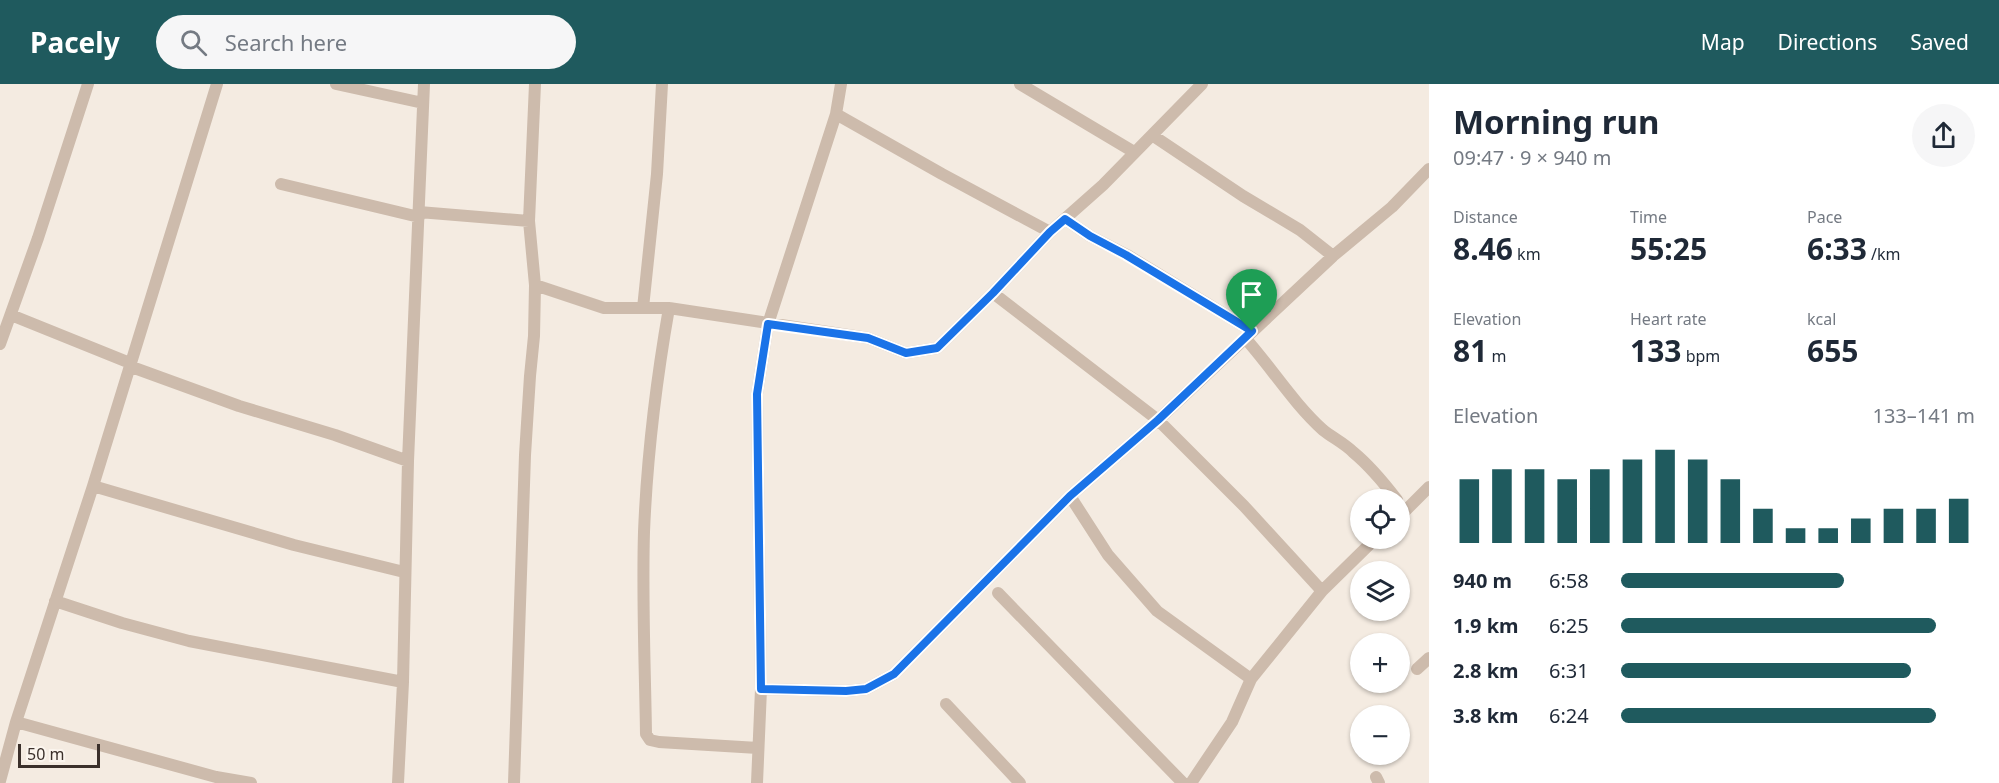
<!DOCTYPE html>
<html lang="en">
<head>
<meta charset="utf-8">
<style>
	body { margin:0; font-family:"Noto Sans",sans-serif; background:#f6f6f7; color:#1f2937; height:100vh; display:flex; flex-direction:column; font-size:22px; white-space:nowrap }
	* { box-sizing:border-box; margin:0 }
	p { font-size:20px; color:#747a83 }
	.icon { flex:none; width:33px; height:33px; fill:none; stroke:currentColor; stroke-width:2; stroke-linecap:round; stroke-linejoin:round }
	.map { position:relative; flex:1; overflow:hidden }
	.drawer { display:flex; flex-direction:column; background:#fff; width:570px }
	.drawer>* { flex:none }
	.tools { position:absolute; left:1350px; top:405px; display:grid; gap:12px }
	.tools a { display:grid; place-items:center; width:60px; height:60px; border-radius:50%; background:#fff; box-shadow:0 2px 4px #0004; font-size:30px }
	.scale { position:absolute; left:18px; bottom:15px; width:82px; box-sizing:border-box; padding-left:6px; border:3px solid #3b302b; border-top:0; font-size:16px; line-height:21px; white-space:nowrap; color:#3b302b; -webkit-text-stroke:4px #fbf5ee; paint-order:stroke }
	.pin { position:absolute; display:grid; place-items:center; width:51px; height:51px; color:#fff; margin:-62px -26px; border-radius:50% 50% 50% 0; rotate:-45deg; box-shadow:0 0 6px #0007 }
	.pin .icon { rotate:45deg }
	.round { display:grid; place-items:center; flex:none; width:63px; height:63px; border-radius:32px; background:#f6f6f7 }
	.summary { display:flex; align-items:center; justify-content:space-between; height:102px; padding:0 24px }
	h1 { font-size:33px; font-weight:700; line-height:45px }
	.stats { display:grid; grid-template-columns:repeat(3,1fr); gap:9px; height:102px; padding:6px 24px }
	.stats div { display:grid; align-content:center }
	.stats b { font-size:30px; font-weight:700 }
	.stats small { font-size:16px; font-weight:400 }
	.stats p { font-size:16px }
	.chart { height:168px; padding:12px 24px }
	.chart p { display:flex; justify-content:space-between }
	.chart svg { width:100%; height:108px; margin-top:6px; stroke:#1f5a5e; stroke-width:6 }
	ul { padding:0 24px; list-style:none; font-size:20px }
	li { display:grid; grid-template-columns:96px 72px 1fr; align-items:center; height:45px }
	li i { height:15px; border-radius:8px; background:#1f5a5e }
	header { display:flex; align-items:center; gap:36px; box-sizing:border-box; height:84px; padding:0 30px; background:#1f5a5e; color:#fff }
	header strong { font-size:28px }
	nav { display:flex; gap:33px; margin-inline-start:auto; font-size:21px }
	.search { width:420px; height:54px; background:#f6f6f7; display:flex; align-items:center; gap:15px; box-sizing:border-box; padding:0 21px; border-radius:33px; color:#747a83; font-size:22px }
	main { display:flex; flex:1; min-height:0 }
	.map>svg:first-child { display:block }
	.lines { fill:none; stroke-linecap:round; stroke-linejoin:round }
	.minor { stroke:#cdbbac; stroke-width:12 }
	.route-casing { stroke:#fff; stroke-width:12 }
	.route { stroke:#1a73e8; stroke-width:8 }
</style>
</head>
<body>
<header>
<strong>Pacely</strong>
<div class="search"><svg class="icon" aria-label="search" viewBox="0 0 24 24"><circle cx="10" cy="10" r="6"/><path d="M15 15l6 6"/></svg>Search here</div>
<nav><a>Map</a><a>Directions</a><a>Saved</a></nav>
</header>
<main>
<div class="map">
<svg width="1429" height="699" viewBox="0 0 1429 699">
	<rect width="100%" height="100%" fill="#f4ebe1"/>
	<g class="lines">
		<!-- minor -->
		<path class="minor" d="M336 0 423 19
			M1020 0 1134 68
			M836 30 942 90 1050 148
			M1152 51 1243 112 1300 146 1333 172
			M281 100 419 133
			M419 128 529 137
			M1065 135 1090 152 1127 171 1252 247
			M535 201 604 224H669L868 254 906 269 937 264 993 209 1050 148 1103 101 1202 0
			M993 209 1158 336 1244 422 1322 507
			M643 224 657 90 662 0
			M669 224C656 298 647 373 644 448 642 515 645 582 646 650L650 656 659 658 758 664
			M11 231 130 279
			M1245 254C1271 283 1294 320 1323 346 1333 354 1344 359 1353 368 1370 382 1384 399 1397 416
			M0 260 38 154 88 0
			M129 282 239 322 335 351 408 377
			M93 402 294 461 404 488
			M1070 412 1108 471 1157 527 1251 595
			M1400 432 1429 403
			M998 509 1183 699
			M55 517 122 539 189 557 403 598
			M1417 585 1429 574
			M761 605 846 607 866 605 894 590 1070 412 1158 336 1333 172 1392 123 1429 85
			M946 620 1020 699
			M16 638 216 693 251 699
			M1376 693 1379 699
			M0 697 16 638 93 402 217 0
			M398 699 403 598 408 377 424 0
			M514 699 525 371 530 292 534 252 535 201 529 137 535 0
			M757 699 761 605 757 310 768 240 836 30 841 0
			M1191 699 1232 638 1251 595 1322 507 1376 454"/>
	</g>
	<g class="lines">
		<!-- route casing -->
		<g class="route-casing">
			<path id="route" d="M1065 135 1090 152 1126 171 1252 247 1158 336 1070 412 894 590 866 605 846 607 761 605 757 310 768 240 868 254 906 269 937 264 993 209 1050 148Z"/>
		</g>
		<!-- route -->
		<use href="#route" class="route"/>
	</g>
</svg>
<div class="tools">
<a><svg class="icon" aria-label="locate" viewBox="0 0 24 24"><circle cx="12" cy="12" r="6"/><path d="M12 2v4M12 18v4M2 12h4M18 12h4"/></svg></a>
<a><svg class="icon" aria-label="layers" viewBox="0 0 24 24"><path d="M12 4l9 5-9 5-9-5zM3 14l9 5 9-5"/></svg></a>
<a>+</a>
<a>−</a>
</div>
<div class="scale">50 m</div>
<div class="pin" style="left:1252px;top:247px;background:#1e9e55"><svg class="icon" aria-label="arrive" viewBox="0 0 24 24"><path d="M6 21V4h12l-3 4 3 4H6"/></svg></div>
</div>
<section class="drawer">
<div class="summary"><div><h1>Morning run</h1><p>09:47 · 9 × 940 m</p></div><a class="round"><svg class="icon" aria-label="share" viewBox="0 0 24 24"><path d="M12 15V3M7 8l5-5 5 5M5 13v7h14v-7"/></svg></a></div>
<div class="stats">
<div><p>Distance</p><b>8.46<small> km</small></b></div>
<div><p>Time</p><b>55:25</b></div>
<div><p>Pace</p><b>6:33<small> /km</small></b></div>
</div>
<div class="stats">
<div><p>Elevation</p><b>81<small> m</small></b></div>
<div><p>Heart rate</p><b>133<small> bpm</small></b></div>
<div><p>kcal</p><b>655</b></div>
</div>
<div class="chart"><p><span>Elevation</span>133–141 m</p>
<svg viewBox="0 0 160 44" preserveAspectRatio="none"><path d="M5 44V18M15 44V14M25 44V14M35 44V18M45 44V14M55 44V10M65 44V6M75 44V10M85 44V18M95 44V30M105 44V38M115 44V38M125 44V34M135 44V30M145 44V30M155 44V26"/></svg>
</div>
<ul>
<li><b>940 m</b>6:58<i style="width:63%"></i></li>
<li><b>1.9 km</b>6:25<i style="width:89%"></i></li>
<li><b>2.8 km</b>6:31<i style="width:82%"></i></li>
<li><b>3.8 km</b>6:24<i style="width:89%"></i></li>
</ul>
</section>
</main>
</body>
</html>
